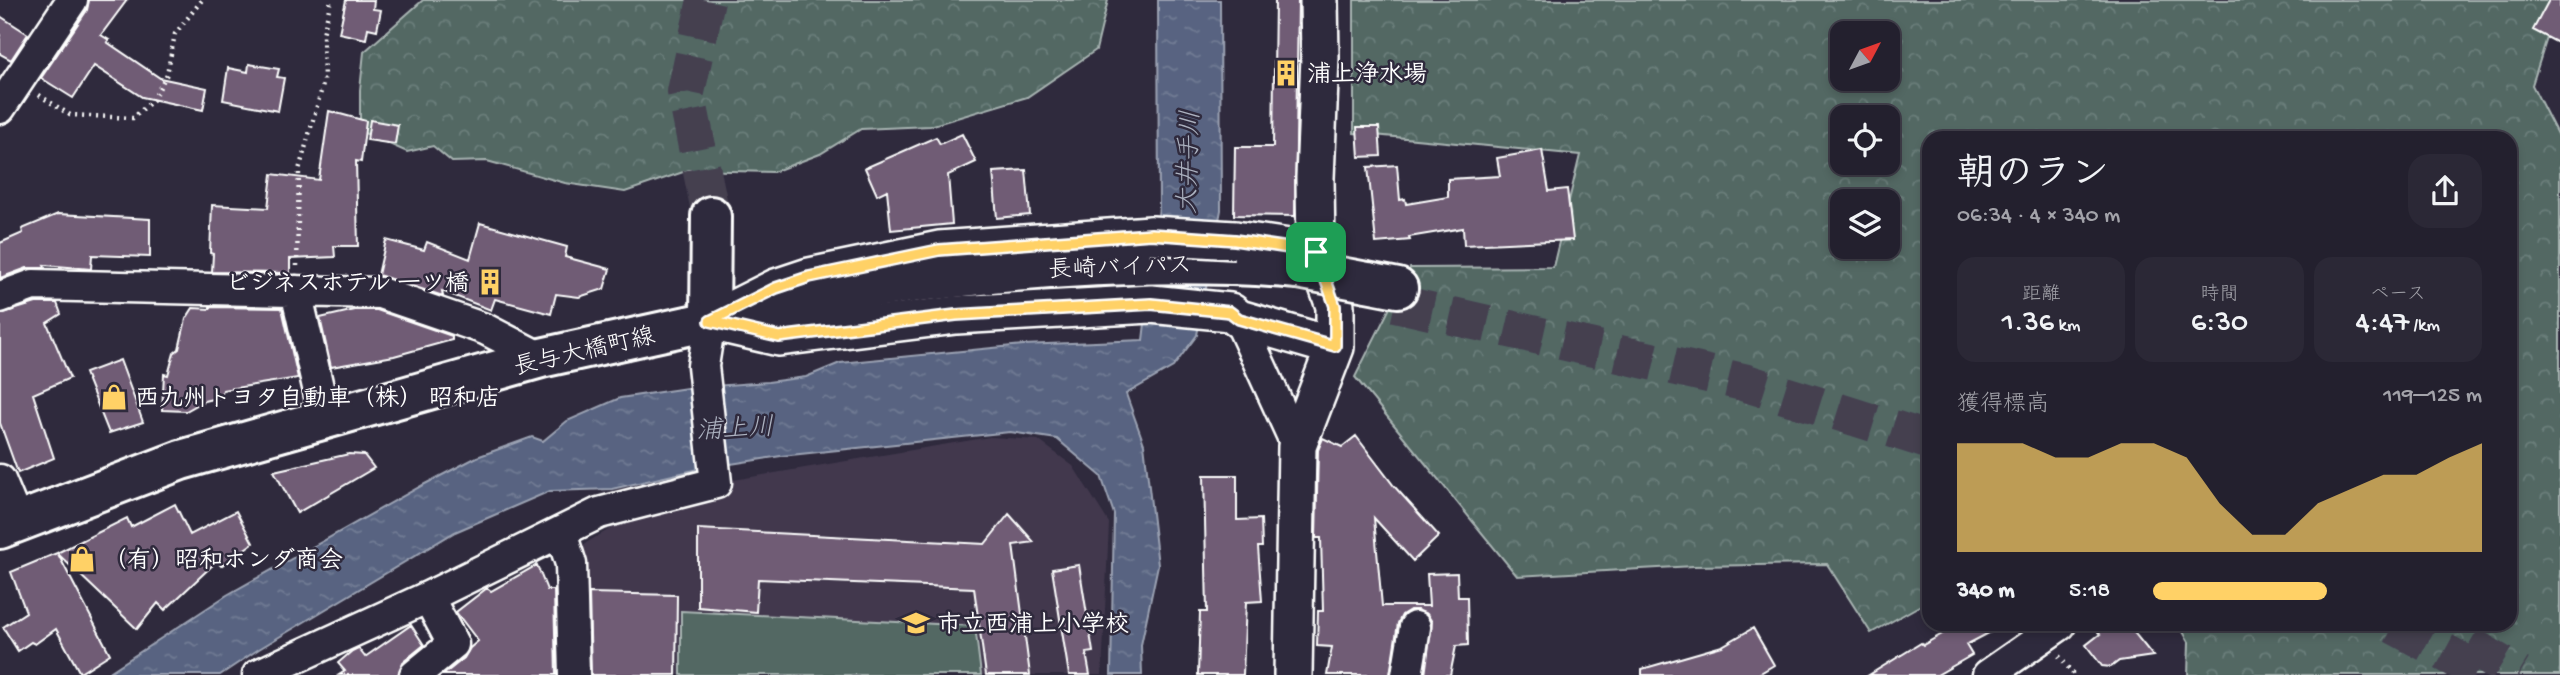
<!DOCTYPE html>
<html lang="ja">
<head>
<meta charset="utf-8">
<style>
	body { margin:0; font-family:"Gochi Hand","Klee One",sans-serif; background:#2b2836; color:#f1f3f6; height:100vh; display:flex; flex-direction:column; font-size:26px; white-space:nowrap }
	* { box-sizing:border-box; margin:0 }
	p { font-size:23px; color:#a3a3aa }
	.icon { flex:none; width:38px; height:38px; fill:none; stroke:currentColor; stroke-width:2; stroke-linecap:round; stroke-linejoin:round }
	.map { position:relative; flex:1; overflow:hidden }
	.side { position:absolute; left:1922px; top:131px; width:595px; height:500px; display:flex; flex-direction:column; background:#23202e; border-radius:21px; box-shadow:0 4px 10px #0003,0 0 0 2px #403e4a }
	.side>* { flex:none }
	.needle { width:46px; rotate:49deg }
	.controls { position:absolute; left:1830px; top:21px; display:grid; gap:14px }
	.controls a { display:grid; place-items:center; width:70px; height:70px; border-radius:14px; background:#23202e; box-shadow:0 4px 10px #0003,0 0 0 2px #403e4a; font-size:35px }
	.pin { position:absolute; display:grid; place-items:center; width:60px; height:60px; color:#fff; margin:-30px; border-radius:14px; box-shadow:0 4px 10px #0006 }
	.round { display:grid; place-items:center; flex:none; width:74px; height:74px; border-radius:21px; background:#2b2836 }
	.head { display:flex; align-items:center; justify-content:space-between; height:119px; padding:0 35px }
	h1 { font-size:38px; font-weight:600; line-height:52px }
	.figures { display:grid; grid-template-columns:repeat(3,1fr); gap:10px; height:119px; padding:7px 35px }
	.figures div { display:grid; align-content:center; border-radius:18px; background:#2b2836; text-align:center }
	.figures b { font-size:30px; font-weight:600 }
	.figures small { font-size:19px; font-weight:400 }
	.figures p { font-size:19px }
	.chart { height:196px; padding:14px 35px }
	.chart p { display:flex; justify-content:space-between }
	.chart svg { width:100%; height:126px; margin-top:7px; fill:#ffd166; opacity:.7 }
	ul { padding:0 35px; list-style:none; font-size:23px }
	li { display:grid; grid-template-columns:112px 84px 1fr; align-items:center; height:52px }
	li i { height:18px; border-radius:9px; background:#ffd166 }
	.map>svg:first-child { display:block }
	.built { fill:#42394e }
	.green { fill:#526864; stroke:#a8b4b2; stroke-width:2 }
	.forest { fill:url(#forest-crowns); stroke:#a8b4b2; stroke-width:2; fill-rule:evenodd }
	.water { fill:url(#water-ripples); stroke:#9ba2b3; stroke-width:2 }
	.building { fill:#6f5c75; stroke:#fff; stroke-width:2 }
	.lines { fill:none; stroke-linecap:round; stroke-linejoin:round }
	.secondary-tunnel { stroke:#443f50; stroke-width:38; stroke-dasharray:38 19; stroke-linecap:butt }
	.motorway-tunnel { stroke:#443f50; stroke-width:38; stroke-dasharray:38 19; stroke-linecap:butt }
	.minor-casing { stroke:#fff; stroke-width:35 }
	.tertiary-casing { stroke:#fff; stroke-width:42 }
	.secondary-casing { stroke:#fff; stroke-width:44 }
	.primary-casing { stroke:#fff; stroke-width:44 }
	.motorway-casing { stroke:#fff; stroke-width:44 }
	.path { stroke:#fff; stroke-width:4.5; stroke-dasharray:2 5; stroke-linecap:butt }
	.minor { stroke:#2f2a3d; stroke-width:30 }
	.tertiary { stroke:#2f2a3d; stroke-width:37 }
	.secondary { stroke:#2f2a3d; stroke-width:38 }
	.primary { stroke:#2f2a3d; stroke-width:38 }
	.motorway { stroke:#2f2a3d; stroke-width:38 }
	.tertiary-bridge-casing { stroke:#fff; stroke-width:42; stroke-linecap:butt }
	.motorway-bridge-casing { stroke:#fff; stroke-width:44; stroke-linecap:butt }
	.tertiary-bridge { stroke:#2f2a3d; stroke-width:37 }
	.motorway-bridge { stroke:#2f2a3d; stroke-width:38 }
	.route-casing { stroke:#fff; stroke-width:14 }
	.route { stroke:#ffd166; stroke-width:9 }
	.labels { text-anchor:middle; stroke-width:5; stroke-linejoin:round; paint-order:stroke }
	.poi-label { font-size:24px; font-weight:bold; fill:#fff; stroke:#2f2a3d; text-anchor:start }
	.street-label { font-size:24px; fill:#fff; stroke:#2f2a3d }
	.water-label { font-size:26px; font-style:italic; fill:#acb2c0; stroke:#2f2a3d }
</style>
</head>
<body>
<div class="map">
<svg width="2560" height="675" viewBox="0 0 2560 675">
	<defs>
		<pattern id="forest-crowns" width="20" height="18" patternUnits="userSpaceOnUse" patternTransform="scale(1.75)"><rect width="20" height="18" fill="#526864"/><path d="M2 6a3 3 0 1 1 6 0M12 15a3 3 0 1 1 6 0" fill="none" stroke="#6c7f7b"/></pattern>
		<pattern id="water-ripples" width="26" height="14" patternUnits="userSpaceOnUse" patternTransform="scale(1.75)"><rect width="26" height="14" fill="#586481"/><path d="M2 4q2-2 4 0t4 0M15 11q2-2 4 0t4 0" fill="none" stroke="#717b94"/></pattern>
	</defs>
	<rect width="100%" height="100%" fill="#2f2a3d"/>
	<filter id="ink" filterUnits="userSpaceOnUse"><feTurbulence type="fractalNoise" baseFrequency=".0143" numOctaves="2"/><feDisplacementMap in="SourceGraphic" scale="14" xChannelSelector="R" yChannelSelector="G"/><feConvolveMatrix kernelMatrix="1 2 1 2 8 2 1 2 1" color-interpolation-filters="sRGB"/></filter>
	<g filter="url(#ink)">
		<!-- built -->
		<path class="built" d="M990 437 1038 440 1073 466 1109 523 1102 675H583L581 546 630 517 716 483Z"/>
		<!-- green -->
		<path class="green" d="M681 611 975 626 981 675H681Z"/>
		<!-- forest -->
		<path class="forest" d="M423 0H1108L1096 50 1027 97 930 126 861 129 820 154 773 172 689 170 625 192 565 183 487 161 452 162 433 146 407 152 360 131V90L364 52Z
			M1354 0H2559L2532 85 2560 140V675H2188L2189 642 2179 625H2510V138H1928V601L1871 633 1827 564 1694 566 1517 576 1355 377 1410 268 1553 267 1580 155 1354 133ZM1843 33H1888V79H1843ZM1843 117H1888V163H1843ZM1843 201H1888V247H1843Z"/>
		<!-- water -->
		<path class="water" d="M1158 0H1220L1221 210 1197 335 1173 367 1126 394 1144 444 1158 565 1141 645 1142 675H1111L1114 514 1101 476 1057 439 1010 432 781 456 699 469 612 489 550 491 455 532 259 649 220 675H105L227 595 423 485 477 457 532 437 543 441 567 421 620 398 687 388 768 382 806 377 840 363 1023 345 1143 340 1159 207Z"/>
		<!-- building -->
		<path class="building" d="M89 0H127L101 35 109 40 107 42 160 78 207 88 203 110 142 97 94 66 73 98 41 78 87 10Z
			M346 0H374L373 9 381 10 377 30 368 28 366 39 339 33Z
			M1275 0H1298L1295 216 1234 215 1235 147H1273Z
			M2549 0H2560V44L2533 30Z
			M0 16 28 34 11 60 0 54Z
			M249 64 279 69 277 77 284 78 278 111 223 100 228 68 248 72Z
			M329 111 366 121 361 162 356 161 358 246H334L335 257 290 259V273L212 272 213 254 210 253 212 205 268 208 272 174 319 180Z
			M370 120 398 125 395 144 367 140Z
			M1357 127H1379L1381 156 1359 157Z
			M962 134 976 162 948 175 952 224 891 230 887 190 877 195 865 168 936 137 940 144Z
			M1542 150 1549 191 1567 189 1573 240 1464 245 1463 228 1409 237 1410 240 1376 243 1368 167 1397 165 1400 200 1405 199 1406 204 1448 197V179L1500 176 1497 158Z
			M1026 170 1030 215 997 218 993 172Z
			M58 214 150 219V257L92 255 91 269 44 265 45 268H27L0 278V243L23 233 22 229Z
			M480 223 567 247 565 257 610 269 604 289 579 297 556 294 551 314 495 299 491 310 442 291 443 296 378 275 386 240 424 250 427 242 470 259Z
			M36 303H57L61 314 47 323 70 378 33 394 54 458 18 473 0 423V314Z
			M210 307 282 308 298 378 223 390 221 397 204 401 186 411 162 410 164 374 168 375 174 353 179 349 186 319 193 308 210 309Z
			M355 310H377L452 336V340L394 356 331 367 320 318Z
			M120 360 143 422 109 433 85 373Z
			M1356 436 1394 486 1439 536 1413 561 1374 518 1382 606H1429L1427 574 1457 573 1458 597H1467L1468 645 1456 646 1450 675H1425L1432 622 1427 614 1417 610H1410L1402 615 1398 623 1390 675H1327L1332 647 1317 646 1318 611H1323L1321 538H1316L1318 450 1323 438 1342 447Z
			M349 454 364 455 374 468 297 513 274 471Z
			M1204 475H1237V520L1261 519 1262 547H1258L1262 601 1246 602 1243 675H1198L1200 612H1207Z
			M175 504 190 535 236 511 253 543 221 566 217 561 165 610 158 603 137 629 58 554 110 654 80 673 56 629 35 644 31 642 18 651 3 627 26 612 11 572 57 553 127 518 131 527Z
			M1009 514 1034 542 1013 545 1030 675H986L974 588 758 579 756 612 698 607V529L985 544Z
			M537 565 547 590H554L556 675H443L464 658 470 648 478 641 456 612 487 588 491 591Z
			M1079 565 1093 652 1086 653 1090 675H1069L1052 569Z
			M589 593 677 595 676 675H591Z
			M411 625 424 645 403 662 398 675H339L345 671 338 663 352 651 358 648 365 657Z
			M1958 625H2004L1966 645 1972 655 1937 675H1869L1921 643 1923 645Z
			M2092 625H2128L2153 656 2119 661 2111 667 2102 666 2086 645 2100 634Z
			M1753 628 1774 665 1757 675H1642V669L1722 646Z"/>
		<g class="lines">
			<!-- secondary-tunnel -->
			<path class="secondary-tunnel" d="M706 0 686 92 711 216"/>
			<!-- motorway-tunnel -->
			<path class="motorway-tunnel" d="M1395 303 1743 382 1928 440
				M2394 625 2486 675
				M2469 645 2519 675"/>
			<!-- minor casing -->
			<g class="minor-casing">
				<path id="minor" d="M0 108 72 0
					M296 291 325 418
					M0 297 33 285 380 293 485 329 541 358
					M1239 319 1297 446
					M0 480 17 521
					M561 533 571 564 574 675
					M258 675 428 597 599 513 716 483 703 366 710 321
					M415 675 453 644 428 597
					M1407 675 1415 627
					M1988 675 2060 625"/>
			</g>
			<!-- tertiary casing -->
			<g class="tertiary-casing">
				<path id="tertiary" d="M1235 240 1316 252
					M736 308 776 288 809 277 939 250 1151 235
					M710 321 779 337 956 315 1151 304 1230 312 1239 319 1335 347
					M1293 675 1297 446 1335 347V306L1316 252 1315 178 1320 57 1319 0"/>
			</g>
			<!-- secondary casing -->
			<g class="secondary-casing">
				<path id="secondary" d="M710 321 711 216"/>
			</g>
			<!-- primary casing -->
			<g class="primary-casing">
				<path id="primary" d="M0 529 181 460 541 358 710 321"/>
			</g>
			<!-- motorway casing -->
			<g class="motorway-casing">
				<path id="motorway" d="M1367 282 1398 288
					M710 321C772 308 835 293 898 285 1031 267 1164 258 1298 269"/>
			</g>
			<!-- path -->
			<path class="path" d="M39 95 70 115 133 118 153 100 167 74 175 34 202 0
				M297 266 299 170 324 81 323 34 331 0
				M2059 656 2074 675"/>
			<!-- minor -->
			<use href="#minor" class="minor"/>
			<!-- tertiary -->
			<use href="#tertiary" class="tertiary"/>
			<!-- secondary -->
			<use href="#secondary" class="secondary"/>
			<!-- primary -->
			<use href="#primary" class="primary"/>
			<!-- motorway -->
			<use href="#motorway" class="motorway"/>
			<!-- tertiary-bridge casing -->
			<g class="tertiary-bridge-casing">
				<path id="tertiary-bridge" d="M1151 235 1235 240"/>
			</g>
			<!-- motorway-bridge casing -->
			<g class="motorway-bridge-casing">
				<path id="motorway-bridge" d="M1298 269 1367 282"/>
			</g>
			<!-- tertiary-bridge -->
			<use href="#tertiary-bridge" class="tertiary-bridge"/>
			<!-- motorway-bridge -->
			<use href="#motorway-bridge" class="motorway-bridge"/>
		</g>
	</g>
	<g class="lines" filter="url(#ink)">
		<!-- route casing -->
		<g class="route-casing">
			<path id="route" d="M1151 234 1235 240 1316 252 1335 306V346L1239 319 1230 312 1151 304 956 315 779 337 710 321 776 288 809 277 939 250Z"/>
		</g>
		<!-- route -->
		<use href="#route" class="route"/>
	</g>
	<!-- icons -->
	<defs>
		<g id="building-bare" transform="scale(2.1)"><path d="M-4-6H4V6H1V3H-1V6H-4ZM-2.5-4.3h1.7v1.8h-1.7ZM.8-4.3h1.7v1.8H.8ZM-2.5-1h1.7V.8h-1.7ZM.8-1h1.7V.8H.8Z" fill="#ffd166" stroke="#2f2a3d" stroke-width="2.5" paint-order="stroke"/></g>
		<g id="shop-bare" transform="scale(2.1)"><path d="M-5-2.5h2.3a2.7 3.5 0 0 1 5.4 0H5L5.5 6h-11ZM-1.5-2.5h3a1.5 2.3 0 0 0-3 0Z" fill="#ffd166" stroke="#2f2a3d" stroke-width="2.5" paint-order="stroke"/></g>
		<g id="school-bare" transform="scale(2.1)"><path d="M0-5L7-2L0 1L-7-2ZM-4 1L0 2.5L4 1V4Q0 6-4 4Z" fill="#ffd166" stroke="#2f2a3d" stroke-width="2.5" paint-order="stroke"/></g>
	</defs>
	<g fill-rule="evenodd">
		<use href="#building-bare" x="1286" y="73"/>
		<use href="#building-bare" x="490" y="282"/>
		<use href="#shop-bare" x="114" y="397"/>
		<use href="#shop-bare" x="82" y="559"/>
		<use href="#school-bare" x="916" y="623"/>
	</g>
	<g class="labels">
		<!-- poi labels -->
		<g class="poi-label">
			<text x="1307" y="81">浦上浄水場</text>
			<text x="469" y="290" text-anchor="end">ビジネスホテル 一ツ橋</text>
			<text x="135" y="405">西九州トヨタ自動車（株） 昭和店</text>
			<text x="103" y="567">（有）昭和ホンダ商会</text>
			<text x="937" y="631">市立西浦上小学校</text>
		</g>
		<!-- street labels -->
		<g class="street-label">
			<text transform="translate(1120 266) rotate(-2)" y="8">長崎バイパス</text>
			<text transform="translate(584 350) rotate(-13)" y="8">長与大橋町線</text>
		</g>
		<!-- water labels -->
		<g class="water-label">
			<text transform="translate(1187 162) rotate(-88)" y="9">大井手川</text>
			<text transform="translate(735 427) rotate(-3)" y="9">浦上川</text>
		</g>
	</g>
</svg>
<div class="controls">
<a><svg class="needle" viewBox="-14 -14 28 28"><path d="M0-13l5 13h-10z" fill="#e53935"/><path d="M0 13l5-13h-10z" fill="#a3a3aa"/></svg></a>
<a><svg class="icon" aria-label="locate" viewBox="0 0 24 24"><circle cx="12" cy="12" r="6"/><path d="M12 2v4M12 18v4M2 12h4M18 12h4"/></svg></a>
<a><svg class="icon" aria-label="layers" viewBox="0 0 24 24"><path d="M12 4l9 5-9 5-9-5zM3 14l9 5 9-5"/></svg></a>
</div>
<div class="pin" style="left:1316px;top:252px;background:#1e9e55"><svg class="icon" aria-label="arrive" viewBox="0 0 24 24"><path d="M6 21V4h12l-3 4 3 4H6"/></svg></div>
<section class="side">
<div class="head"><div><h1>朝のラン</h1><p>06:34 · 4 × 340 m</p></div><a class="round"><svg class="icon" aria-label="share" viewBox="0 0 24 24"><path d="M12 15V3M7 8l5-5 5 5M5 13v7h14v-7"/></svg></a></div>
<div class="figures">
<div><p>距離</p><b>1.36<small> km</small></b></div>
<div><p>時間</p><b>6:30</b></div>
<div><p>ペース</p><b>4:47<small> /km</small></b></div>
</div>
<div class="chart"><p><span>獲得標高</span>119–125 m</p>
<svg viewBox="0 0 160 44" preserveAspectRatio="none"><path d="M0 44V6L10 6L20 6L30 11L40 11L50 6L60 6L70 11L80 27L90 38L100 38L110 27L120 22L130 17L140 17L150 11L160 6V44z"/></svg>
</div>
<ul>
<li><b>340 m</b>5:18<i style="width:53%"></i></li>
</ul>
</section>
</div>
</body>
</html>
